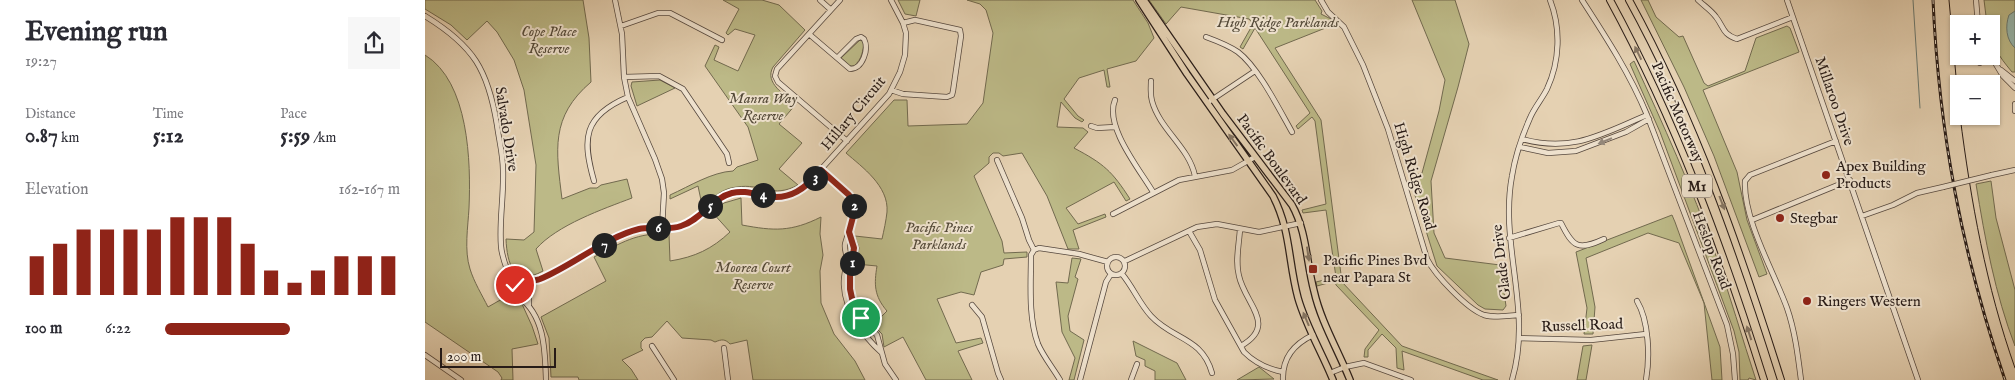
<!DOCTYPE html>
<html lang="en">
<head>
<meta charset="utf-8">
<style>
	body { margin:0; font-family:"IM FELL English",serif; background:#f7f7f7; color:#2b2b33; height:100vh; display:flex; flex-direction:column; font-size:19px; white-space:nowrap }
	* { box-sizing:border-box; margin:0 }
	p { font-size:16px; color:#7c7c81 }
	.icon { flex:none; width:28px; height:28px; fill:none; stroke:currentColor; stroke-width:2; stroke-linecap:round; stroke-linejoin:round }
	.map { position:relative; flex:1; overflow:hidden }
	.side { display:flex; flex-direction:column; background:#fff; width:425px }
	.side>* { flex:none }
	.buttons { position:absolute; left:1525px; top:15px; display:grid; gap:10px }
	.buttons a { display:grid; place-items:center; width:50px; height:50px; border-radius:0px; background:#fff; box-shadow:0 1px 4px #0004; font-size:25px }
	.scale { position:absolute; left:15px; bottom:12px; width:116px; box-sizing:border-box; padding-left:5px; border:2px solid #271b17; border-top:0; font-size:14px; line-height:18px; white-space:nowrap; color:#271b17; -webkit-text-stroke:4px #eee1cd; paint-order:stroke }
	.pin { position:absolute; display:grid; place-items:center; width:42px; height:42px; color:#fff; margin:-21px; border:2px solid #fff; border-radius:50%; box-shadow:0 1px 5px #0007 }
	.km { position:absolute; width:25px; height:25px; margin:-12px; border-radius:50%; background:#222; color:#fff; font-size:14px; line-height:25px; text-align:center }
	.round { display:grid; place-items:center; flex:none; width:52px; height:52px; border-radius:0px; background:#f7f7f7 }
	.head { display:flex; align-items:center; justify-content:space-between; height:85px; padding:0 25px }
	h1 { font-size:28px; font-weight:700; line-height:38px }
	.figures { display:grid; grid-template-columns:repeat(3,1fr); gap:8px; height:85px; padding:5px 25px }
	.figures div { display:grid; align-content:center }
	.figures b { font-size:21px; font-weight:700 }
	.figures small { font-size:14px; font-weight:400 }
	.figures p { font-size:14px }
	.chart { height:140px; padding:10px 25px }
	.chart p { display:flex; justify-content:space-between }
	.chart svg { width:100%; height:90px; margin-top:5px; stroke:#8f2418; stroke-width:6 }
	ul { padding:0 25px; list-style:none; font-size:16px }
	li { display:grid; grid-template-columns:80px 60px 1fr; align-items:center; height:38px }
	li i { height:12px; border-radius:6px; background:#8f2418 }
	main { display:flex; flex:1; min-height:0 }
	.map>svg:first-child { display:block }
	.green { fill:#bcb987; stroke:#726a4f }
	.water { fill:#96b7ad; stroke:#6a7971 }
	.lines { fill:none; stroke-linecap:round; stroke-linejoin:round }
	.stream { stroke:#6a7971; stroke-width:1 }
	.minor-casing { stroke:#56483e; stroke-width:6 }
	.major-casing { stroke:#271b17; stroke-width:8 }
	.highway-casing { stroke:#271b17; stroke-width:8 }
	.minor { stroke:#eee1cd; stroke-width:4.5 }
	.major { stroke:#e5d1b2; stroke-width:5.5 }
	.highway { stroke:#e5d1b2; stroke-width:6 }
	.tram { stroke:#271b17; stroke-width:1 }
	.rail-casing { stroke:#271b17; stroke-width:3 }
	.rail { stroke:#eee1cd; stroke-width:1; stroke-dasharray:4; stroke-linecap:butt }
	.minor-bridge-casing { stroke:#56483e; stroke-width:6; stroke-linecap:butt }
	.minor-bridge { stroke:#eee1cd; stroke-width:4.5 }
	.oneway { fill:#867664 }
	.oneway2 { fill:#94887b }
	.route-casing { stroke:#fff; stroke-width:10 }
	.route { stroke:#8f2418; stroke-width:6 }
	.poi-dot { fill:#8f2418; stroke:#eee1cd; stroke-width:2 }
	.labels { text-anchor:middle; stroke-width:4; stroke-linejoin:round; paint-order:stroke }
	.shield { fill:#eee1cd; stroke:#63564e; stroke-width:1 }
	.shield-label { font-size:14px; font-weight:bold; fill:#271b17 }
	.park-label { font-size:15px; font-style:italic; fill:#544a39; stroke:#eee1cd }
	.street-label { font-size:15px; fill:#271b17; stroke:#eee1cd }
	.poi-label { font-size:15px; fill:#271b17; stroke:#eee1cd; text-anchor:start }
</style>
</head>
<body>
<main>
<section class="side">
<div class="head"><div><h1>Evening run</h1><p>19:27</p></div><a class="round"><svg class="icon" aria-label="share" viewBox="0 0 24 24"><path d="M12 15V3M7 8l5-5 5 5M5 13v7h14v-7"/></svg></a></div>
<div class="figures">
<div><p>Distance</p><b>0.87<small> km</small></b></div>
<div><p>Time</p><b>5:12</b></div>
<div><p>Pace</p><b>5:59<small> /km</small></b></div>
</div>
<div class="chart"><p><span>Elevation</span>162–167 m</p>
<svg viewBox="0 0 160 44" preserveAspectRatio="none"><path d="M5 44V25M15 44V19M25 44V12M35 44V12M45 44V12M55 44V12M65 44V6M75 44V6M85 44V6M95 44V19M105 44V32M115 44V38M125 44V32M135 44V25M145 44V25M155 44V25"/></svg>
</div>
<ul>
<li><b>100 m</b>6:22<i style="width:53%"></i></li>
</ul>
</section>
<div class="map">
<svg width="1590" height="380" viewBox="0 0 1590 380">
	<rect width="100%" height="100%" fill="#e5d1b2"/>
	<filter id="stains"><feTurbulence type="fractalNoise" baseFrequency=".004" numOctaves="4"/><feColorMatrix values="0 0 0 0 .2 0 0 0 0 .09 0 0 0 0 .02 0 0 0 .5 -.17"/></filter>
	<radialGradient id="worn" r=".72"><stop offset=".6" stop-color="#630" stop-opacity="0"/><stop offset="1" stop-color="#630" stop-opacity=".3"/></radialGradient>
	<!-- green -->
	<path class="green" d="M0 0H158L164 38 166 82C125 117 131 150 137 199L165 188H172L176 185 202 179 207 198C178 209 132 225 111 249L118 271C89 287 82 264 81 239L99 240 109 232 111 165 99 90 89 60 72 32 62 21 42 40 26 25 0 9Z
		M298 0H337L354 5 380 30 348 67C339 83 360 95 371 104L354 124 377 143 354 169 373 185C347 199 337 183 312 187 297 188 289 198 277 205L273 186 245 199V195C265 186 287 172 308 171L312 167 333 160 323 127 280 66 290 45 294 47 289 60 313 71 330 35 310 29 303 35 301 33 314 9Z
		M473 0H495L491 16 480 14Z
		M542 0H708L723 23 729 38 711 61 682 69 685 87H682L679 70 654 78 639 99 653 116 659 120 657 122 650 118 636 102 632 127 658 128 663 132 649 148C679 164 687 171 705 199L701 201 689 182 641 208 653 224 680 214 681 217 648 230 654 249H643L622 196 597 153 578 156 574 153H568L564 157V163L549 176 577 241 579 253 602 252V257L579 259 578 265 556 272 549 295 536 292 512 299 531 343 556 338 558 343 533 351 547 380H501L478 337 459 347 457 334 448 325 462 311C449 296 449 284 452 266L431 264 434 248 430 236 457 239C459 230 461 221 462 212 464 186 437 167 421 153L469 100H482L483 126 542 124 558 103 568 33 561 10 555 4Z
		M724 0H890L897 11 896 14 908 20V25L850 48 896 120 917 282 977 346 1073 380H1058L977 351 979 370 972 368 971 348 957 334 943 350V357H939L940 349 954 330 911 285 910 281 892 286 891 282 911 277 901 210 878 213 877 210 901 204 890 121 887 117 873 129 871 126 885 113 830 28 818 49 815 47 828 24 824 19 756 7 741 24Z
		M987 0H1030L1044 44 1033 87 1006 181 1009 233 1020 258 1075 265 1081 306 1078 310 1060 309 1053 305 1012 266 984 176 997 173 1014 111 1020 80Z
		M1216 0H1223L1231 17 1254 37 1258 36 1279 83 1283 86 1320 71 1331 38 1362 26 1365 28 1374 52 1278 90 1312 172 1322 220 1342 274 1334 277 1289 156 1259 87Z
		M1559 0H1590V72H1587C1573 55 1566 46 1566 24H1562Z
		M435 40 439 42C438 51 437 59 429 66H425L416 58Z
		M0 55C44 82 46 162 44 208 43 227 39 250 45 269 49 282 57 295 63 307L84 295 89 301 97 304 107 326 113 344 87 349 88 380H76L77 378 73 372 0 322Z
		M1209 61C1238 124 1267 188 1290 253 1305 295 1317 338 1331 380L1324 378 1323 380H1315L1314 352 1309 331 1235 132 1205 64Z
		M235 80 250 88 212 106 206 86 207 82Z
		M1566 181 1571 218 1590 290V346C1570 294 1560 239 1551 184Z
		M316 198 317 225C349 231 366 232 396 217L395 234 398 255 395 271 396 303 409 334 430 361 440 380H328L322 340 305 344C300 339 297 339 290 342L286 340 257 338 242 321 227 337 220 338 216 342V348L218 350 197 360 206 369 213 380H154L153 377H126L124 338 116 317 181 281 169 257C196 243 212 232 244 234L245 261C270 257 287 249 305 232L287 212 299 203Z
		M1247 215 1250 222 1295 347 1297 380H1287L1279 303 1254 243 1223 233 1161 258 1170 307 1168 334H1159L1162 308 1151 252Z
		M647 258 656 259 650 277 653 279 643 316 645 331 659 340 649 380H644L650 358 637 332 631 282 643 283Z
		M708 341 752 363 761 380H730V371L720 366V360L711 356Z
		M1167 345 1161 380H1152L1158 346Z
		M834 367 849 379 812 380Z"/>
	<!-- water -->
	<path class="water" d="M1590 11V48C1581 40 1580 26 1584 15Z"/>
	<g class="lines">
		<!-- stream -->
		<path class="stream" d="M1488 0 1495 108"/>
		<!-- minor casing -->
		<g class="minor-casing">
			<path id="minor" d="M190 0 197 34 199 77 203 97 230 159 237 179 239 193 237 228
				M395 0 405 9
				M415 0 352 69 350 76 353 82 422 141
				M896 0 903 12 919 27 938 65 963 129 1002 259C1010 275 1042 309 1059 315 1070 318 1084 316 1094 315
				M1157 0C1181 37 1205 74 1222 115L1302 325 1308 354 1310 380
				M1273 0C1278 5 1286 10 1291 17 1299 27 1297 34 1312 39L1368 17
				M1362 0 1493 380
				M1551 0 1553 24
				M0 16C49 46 63 70 72 125 74 140 78 155 78 170 79 196 74 221 76 246 77 262 86 275 88 290
				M196 26 233 13H245L297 40
				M384 34 425 69C438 69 444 49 439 39L436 37 431 39 412 58
				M781 37C792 41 803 45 813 52 833 67 854 109 867 132
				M1554 56 1555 63
				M1566 56 1578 76 1590 88
				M1576 70 1590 81
				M199 77 234 76 258 89 302 154 304 163
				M726 81C726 88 725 94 727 101 735 130 764 147 770 176
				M466 90 478 94 522 97 527 95 528 91 536 36 535 30 490 20 478 23
				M690 100C679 126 715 170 728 192
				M785 101 830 71
				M1590 104V111
				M666 126 672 128 690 127
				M1097 139C1147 153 1177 134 1222 115
				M1095 147 1123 153 1151 151 1201 132 1224 119
				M572 160 597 218 604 240 609 250 606 255C606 283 603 317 613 344 618 356 628 368 635 380
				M396 170C406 179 424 190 428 203 432 216 423 232 420 244 419 250 422 254 422 260 421 269 418 277 419 286 420 310 439 337 456 352
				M1567 175 1590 170
				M169 181C157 139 158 116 203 97
				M688 214 754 180 807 170 830 157
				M1437 216 1468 205 1492 193 1518 187
				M1327 220 1425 180
				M815 229C814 245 810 261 814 276 820 304 853 325 816 346
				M764 231 775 250 790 300 819 352C830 363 843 369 858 372
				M424 232 429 248 425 284 428 303 436 318 452 335 460 364 471 380
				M1084 238 1134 223H1136C1148 247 1153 251 1179 239
				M609 250 614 248 654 254 683 262
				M682 266a9 9 0 1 1 18 0a9 9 0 1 1-18 0Z
				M700 261 772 227 792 224 834 232 876 223
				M84 272 97 282
				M697 274C708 287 714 303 726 316 748 340 777 337 787 373
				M99 283 115 279 204 232 224 228H250L263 223 291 201 306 193 321 192 341 196 360 197 380 187 464 94 475 72 480 55 481 33 478 23 466 0
				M103 293 98 297H94L89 292V288L94 283 101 284 104 289V305
				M94 297C120 316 120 351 121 380
				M1212 301C1224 321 1225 357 1221 380
				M547 305 557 317 573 373 576 380
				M1094 338 1166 340 1221 334
				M227 346 249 380
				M299 348 303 380
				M0 355 36 380
				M905 373 920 367 939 363 986 380
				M655 380 681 282 686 274
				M706 380 712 364
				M858 380C857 358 869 344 888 335
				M1087 380C1108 310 1074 246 1087 176 1090 157 1097 136 1105 118 1109 108 1117 99 1122 89 1135 61 1136 28 1125 0
				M1376 380C1373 356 1370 331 1362 308 1349 272 1318 219 1320 181L1325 175 1411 141"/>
		</g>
		<!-- major casing -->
		<g class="major-casing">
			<path id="major" d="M714 0 762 74 848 196C866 231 863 261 873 298 881 326 897 353 908 380
				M719 0 798 114 867 205C882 232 881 261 889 291 896 322 913 350 925 380"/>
		</g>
		<!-- highway casing -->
		<g class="highway-casing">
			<path id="highway" d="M1185 0C1251 121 1298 249 1339 380
				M1204 0C1270 120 1315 250 1356 380"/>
		</g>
		<!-- minor -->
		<use href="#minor" class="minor"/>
		<!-- major -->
		<use href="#major" class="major"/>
		<!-- highway -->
		<use href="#highway" class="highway"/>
		<!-- tram -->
		<path class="tram" d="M1524 0 1534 109
			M1535 116C1546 202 1561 286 1590 368"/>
		<!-- rail casing -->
		<g class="rail-casing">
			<path id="rail" d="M1508 0C1514 133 1537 254 1580 380"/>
		</g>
		<!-- rail -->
		<use href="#rail" class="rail"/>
		<!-- minor-bridge casing -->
		<g class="minor-bridge-casing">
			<path id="minor-bridge" d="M1518 187 1567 175"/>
		</g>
		<!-- minor-bridge -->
		<use href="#minor-bridge" class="minor-bridge"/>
	</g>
	<!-- one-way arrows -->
	<defs><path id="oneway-solid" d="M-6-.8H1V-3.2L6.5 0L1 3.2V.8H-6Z" transform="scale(1.25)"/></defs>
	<g class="oneway">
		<use href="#oneway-solid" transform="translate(1213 53) rotate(-116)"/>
		<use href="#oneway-solid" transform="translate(808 140) rotate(-126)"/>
		<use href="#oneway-solid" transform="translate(1297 203) rotate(69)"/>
		<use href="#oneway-solid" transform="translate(883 254) rotate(82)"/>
		<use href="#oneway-solid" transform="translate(881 319) rotate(-113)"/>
		<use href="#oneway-solid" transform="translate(1324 333) rotate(-108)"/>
	</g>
	<use class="oneway2" href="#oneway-solid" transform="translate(1180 141) rotate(158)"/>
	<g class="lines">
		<!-- route casing -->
		<g class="route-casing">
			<path id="route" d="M90 285C96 280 107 282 115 279 147 266 181 237 214 229 228 226 243 231 256 226 276 220 287 198 307 193 319 190 329 194 341 196 365 201 381 188 396 170L424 195 428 204 429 213 424 232 429 248 425 276V289L428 303 436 318"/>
		</g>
		<!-- route -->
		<use href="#route" class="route"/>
	</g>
	<!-- markers -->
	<g class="poi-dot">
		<circle cx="1401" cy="175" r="5"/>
		<circle cx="1355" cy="218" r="5"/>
		<rect x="883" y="264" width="10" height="10" rx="2.5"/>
		<circle cx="1382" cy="301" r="5"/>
	</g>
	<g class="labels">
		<!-- shield labels -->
		<rect class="shield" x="1257" y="174.5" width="30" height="23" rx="4"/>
		<g class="shield-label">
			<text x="1272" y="191">M1</text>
		</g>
		<!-- park labels -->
		<g class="park-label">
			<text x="853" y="27">High Ridge Parklands</text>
			<text x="124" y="36">Cope Place<tspan x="124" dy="17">Reserve</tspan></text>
			<text x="338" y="103">Manra Way<tspan x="338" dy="17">Reserve</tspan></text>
			<text x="514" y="232">Pacific Pines<tspan x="514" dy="17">Parklands</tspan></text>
			<text x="328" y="272">Moorea Court<tspan x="328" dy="17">Reserve</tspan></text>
		</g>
		<!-- street labels -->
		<g class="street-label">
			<text transform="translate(1410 101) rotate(71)" y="5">Millaroo Drive</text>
			<text transform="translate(1253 112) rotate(66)" y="5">Pacific Motorway</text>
			<text transform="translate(428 113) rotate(-50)" y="5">Hillary Circuit</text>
			<text transform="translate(82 129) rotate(81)" y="5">Salvado Drive</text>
			<text transform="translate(847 159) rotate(54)" y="5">Pacific Boulevard</text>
			<text transform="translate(990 176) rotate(73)" y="5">High Ridge Road</text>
			<text transform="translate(1287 250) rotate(69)" y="5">Heslop Road</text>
			<text transform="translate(1076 262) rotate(-97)" y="5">Glade Drive</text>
			<text transform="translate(1157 325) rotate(-2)" y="5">Russell Road</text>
		</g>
		<!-- poi labels -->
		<g class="poi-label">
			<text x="1411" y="171">Apex Building<tspan x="1411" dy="17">Products</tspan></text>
			<text x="1365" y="223">Stegbar</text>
			<text x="898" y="265">Pacific Pines Bvd<tspan x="898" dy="17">near Papara St</tspan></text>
			<text x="1392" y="306">Ringers Western</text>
		</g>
	</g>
	<rect width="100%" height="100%" filter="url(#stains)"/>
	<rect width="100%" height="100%" fill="url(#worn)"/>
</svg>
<div class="buttons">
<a>+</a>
<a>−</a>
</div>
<div class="scale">200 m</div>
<div class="pin" style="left:436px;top:318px;background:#1e9e55"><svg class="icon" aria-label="arrive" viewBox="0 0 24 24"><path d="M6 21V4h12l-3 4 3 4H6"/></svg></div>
<div class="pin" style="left:90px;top:285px;background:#d93025"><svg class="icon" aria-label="check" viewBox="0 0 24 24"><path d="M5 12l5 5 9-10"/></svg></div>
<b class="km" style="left:427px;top:263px">1</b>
<b class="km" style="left:429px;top:206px">2</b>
<b class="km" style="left:390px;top:178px">3</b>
<b class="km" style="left:338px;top:195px">4</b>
<b class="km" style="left:285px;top:206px">5</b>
<b class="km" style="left:233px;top:228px">6</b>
<b class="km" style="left:179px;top:245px">7</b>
</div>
</main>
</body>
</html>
